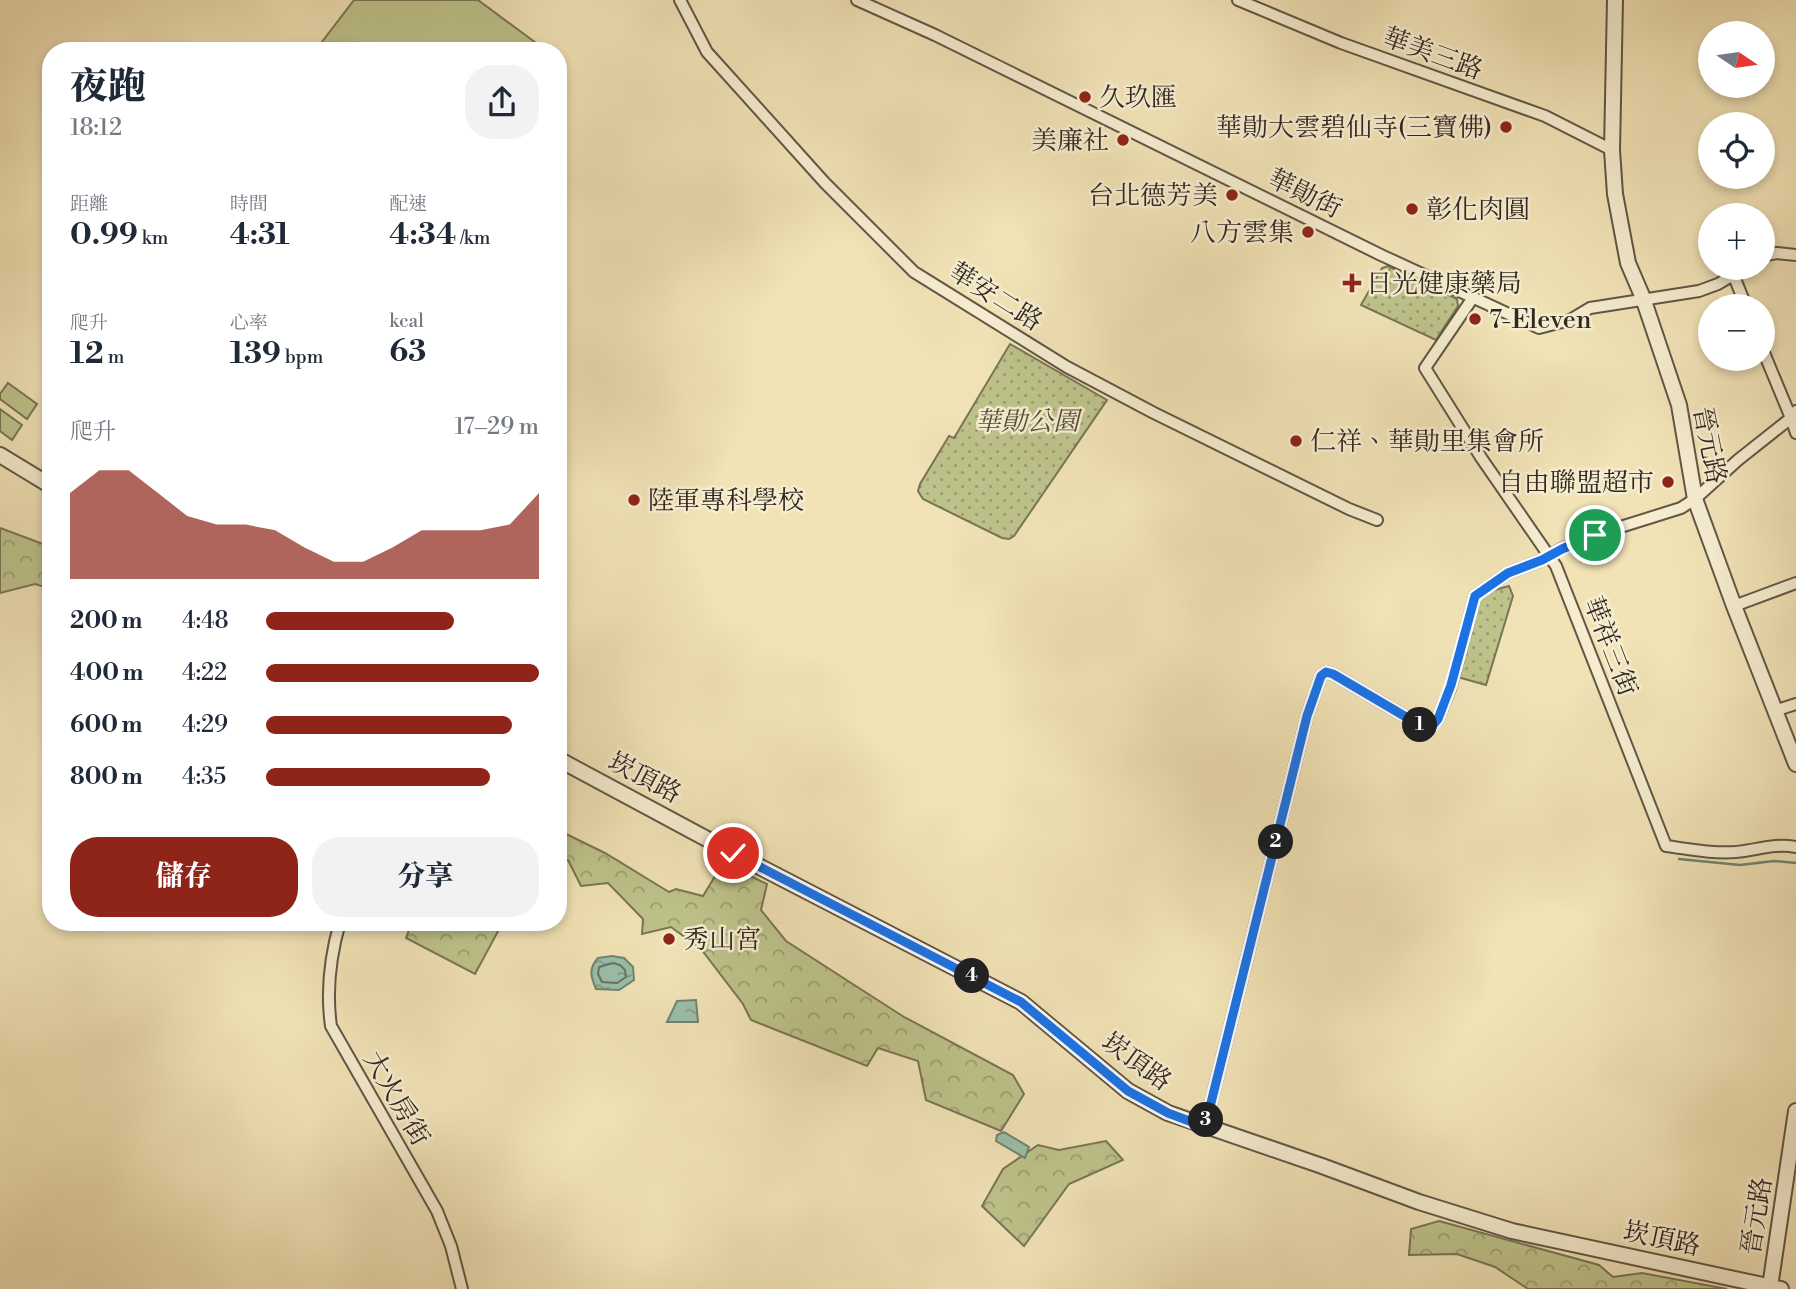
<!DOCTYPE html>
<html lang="zh-TW">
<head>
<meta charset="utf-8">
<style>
	body { margin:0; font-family:"Libre Bodoni","Noto Serif TC",serif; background:#f2f2f3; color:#1f2937; height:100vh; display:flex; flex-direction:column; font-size:26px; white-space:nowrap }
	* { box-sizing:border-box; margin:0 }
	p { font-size:23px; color:#747a83 }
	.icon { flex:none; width:38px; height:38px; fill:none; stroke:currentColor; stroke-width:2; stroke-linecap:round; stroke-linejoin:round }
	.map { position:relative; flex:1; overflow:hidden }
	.side { position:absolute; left:42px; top:42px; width:525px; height:889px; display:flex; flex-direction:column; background:#fff; border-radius:28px; box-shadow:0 4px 10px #0003 }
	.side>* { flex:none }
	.needle { width:46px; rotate:103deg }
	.tools { position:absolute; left:1698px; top:21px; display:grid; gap:14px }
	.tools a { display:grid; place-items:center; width:77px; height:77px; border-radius:50%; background:#fff; box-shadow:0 4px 10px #0003; font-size:35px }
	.pin { position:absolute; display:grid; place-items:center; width:60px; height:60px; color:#fff; margin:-30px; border:4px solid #fff; border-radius:50%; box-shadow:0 2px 7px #0007 }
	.km { position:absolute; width:35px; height:35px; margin:-18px; border-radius:50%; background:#222; color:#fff; font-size:19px; line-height:35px; text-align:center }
	.round { display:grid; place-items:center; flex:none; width:74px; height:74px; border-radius:28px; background:#f2f2f3 }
	.summary { display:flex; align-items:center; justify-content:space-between; height:119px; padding:0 28px }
	h1 { font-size:38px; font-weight:800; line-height:52px }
	.metrics { display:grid; grid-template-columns:repeat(3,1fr); gap:10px; height:119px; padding:7px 28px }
	.metrics div { display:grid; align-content:center }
	.metrics b { font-size:30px; font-weight:800 }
	.metrics small { font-size:19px; font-weight:400 }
	.metrics p { font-size:19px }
	.chart { height:196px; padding:14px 28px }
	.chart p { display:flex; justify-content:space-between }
	.chart svg { width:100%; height:126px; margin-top:7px; fill:#8f2418; opacity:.7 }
	.primary-button { display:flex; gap:14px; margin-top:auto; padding:14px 28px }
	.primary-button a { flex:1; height:80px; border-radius:28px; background:#8f2418; color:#fff; font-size:28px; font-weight:800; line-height:80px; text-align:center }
	.primary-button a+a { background:#f2f2f3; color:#1f2937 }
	ul { padding:0 28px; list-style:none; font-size:23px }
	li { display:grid; grid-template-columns:112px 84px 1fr; align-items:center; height:52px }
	li i { height:18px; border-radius:9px; background:#8f2418 }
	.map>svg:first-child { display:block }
	.grass { fill:url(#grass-dots); stroke:#787556; stroke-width:2 }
	.forest { fill:url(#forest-crowns); stroke:#787556; stroke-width:2 }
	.pitch { fill:#bec38b; stroke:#787556; stroke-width:2 }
	.water { fill:url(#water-ripples); stroke:#718273; stroke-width:2 }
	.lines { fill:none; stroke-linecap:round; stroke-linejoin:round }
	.shore { stroke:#667365; stroke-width:2 }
	.stream { stroke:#718273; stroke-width:2.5 }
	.minor-casing { stroke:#625646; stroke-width:14 }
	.tertiary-casing { stroke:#625646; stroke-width:18 }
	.minor { stroke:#f6edd0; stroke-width:10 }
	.tertiary { stroke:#f6edd0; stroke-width:14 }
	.route-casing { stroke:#fff; stroke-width:14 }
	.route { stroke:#1a73e8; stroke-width:9 }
	.poi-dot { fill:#8f2418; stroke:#f6edd0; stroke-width:2.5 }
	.labels { text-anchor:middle; stroke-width:5; stroke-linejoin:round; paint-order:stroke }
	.street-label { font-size:26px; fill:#322721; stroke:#f6edd0 }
	.poi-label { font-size:26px; fill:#322721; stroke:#f6edd0; text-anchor:start }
	.park-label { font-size:26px; font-style:italic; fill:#554e3c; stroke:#f6edd0 }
</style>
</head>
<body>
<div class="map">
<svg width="1796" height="1289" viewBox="0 0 1796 1289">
	<defs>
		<pattern id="grass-dots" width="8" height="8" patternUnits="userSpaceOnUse" patternTransform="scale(1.75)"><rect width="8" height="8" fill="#bec38b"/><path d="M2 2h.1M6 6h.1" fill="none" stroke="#9b9e71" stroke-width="1.8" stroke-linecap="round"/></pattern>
		<pattern id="forest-crowns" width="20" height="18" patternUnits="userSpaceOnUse" patternTransform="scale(1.75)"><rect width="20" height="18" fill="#bec38b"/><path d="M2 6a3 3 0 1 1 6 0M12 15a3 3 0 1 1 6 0" fill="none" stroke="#9b9e71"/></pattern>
		<pattern id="water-ripples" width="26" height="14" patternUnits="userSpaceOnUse" patternTransform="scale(1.75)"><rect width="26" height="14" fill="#9bbfa9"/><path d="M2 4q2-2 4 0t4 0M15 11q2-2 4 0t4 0" fill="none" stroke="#7f9b89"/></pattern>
	</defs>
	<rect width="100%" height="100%" fill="#f1e3b6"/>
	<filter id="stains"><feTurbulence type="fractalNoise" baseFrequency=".00286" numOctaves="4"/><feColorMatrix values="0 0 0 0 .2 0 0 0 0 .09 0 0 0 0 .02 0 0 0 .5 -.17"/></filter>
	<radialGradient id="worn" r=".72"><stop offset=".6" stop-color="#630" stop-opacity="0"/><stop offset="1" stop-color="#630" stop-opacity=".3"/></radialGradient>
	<!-- grass -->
	<path class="grass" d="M1388 266 1457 299 1458 306 1436 340 1361 305 1382 268Z
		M1010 344 1107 400 1014 536 1009 539 1002 538 923 499 918 491 920 484 949 436 954 438Z
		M1509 586 1513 596 1486 685 1454 676 1477 601 1484 593Z"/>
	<!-- forest -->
	<path class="forest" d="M0 528 51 547V589L35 584 0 593Z
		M558 830 605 853 669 892 676 889 703 896 723 863 767 884 761 910 786 941 904 1017 1013 1075 1024 1094 1001 1131 926 1100 918 1061 878 1048 867 1066 751 1020 743 1004 701 949 671 927 642 934 643 919 608 883 581 886 568 860 558 861Z
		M412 922H432L434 925 442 922H503L475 974 406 938Z
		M1106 1141 1123 1160 1069 1184 1024 1246 982 1206 1003 1169 1038 1145 1059 1150Z
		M1439 1221 1599 1265 1613 1277 1642 1273 1727 1289H1528L1495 1267 1457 1254 1409 1255 1411 1229Z"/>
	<!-- pitch -->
	<path class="pitch" d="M354 0H478L547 51H315Z
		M8 383 37 404 27 419 0 399V394Z
		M0 409 22 425 12 440 0 431Z"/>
	<!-- water -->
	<path class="water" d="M612 956 624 958 633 967 634 980 619 990 596 989C591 977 588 969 598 958Z
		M696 1000 698 1022H667L677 1001Z
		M1004 1132 1029 1147 1025 1158 996 1141 997 1135Z"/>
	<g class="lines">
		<!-- shore -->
		<path class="shore" d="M613 963 620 965 625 970 626 977 617 983 602 982 598 974 599 967Z"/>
		<!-- stream -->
		<path class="stream" d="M1679 859 1740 865 1774 861 1796 863"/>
		<!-- minor casing -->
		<g class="minor-casing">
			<path id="minor" d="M680 0 707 52 825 183 914 272 1067 367 1154 413 1349 509 1377 520
				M857 0 935 35 1381 255 1539 328 1570 320 1590 308 1699 291 1718 284 1745 268
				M1238 0 1341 43 1545 116 1612 150
				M1762 256 1777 253 1796 255
				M1733 274 1746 306
				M1472 299 1425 368 1482 459 1556 566 1666 846C1689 849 1713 854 1736 852 1757 850 1775 843 1796 847
				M1796 411 1791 418 1796 433
				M1734 606 1796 583
				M1774 711 1796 704
				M340 922C330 957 326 991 331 1026L437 1211 451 1246 462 1289
				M1205 1127 1307 716 1321 676 1326 672 1333 674 1423 727 1431 726 1438 719 1451 686 1475 596 1508 573 1542 560 1561 549 1595 535 1681 508 1695 499 1738 460 1791 418 1762 348"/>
		</g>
		<!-- tertiary casing -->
		<g class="tertiary-casing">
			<path id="tertiary" d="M1615 0 1612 150 1615 194 1628 263 1643 298 1679 405 1695 499 1734 606 1796 764
				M0 455 51 486
				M558 759 733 853 1021 1002 1128 1091 1168 1113 1322 1166 1419 1202 1512 1231 1781 1289
				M1770 1287 1796 1111"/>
		</g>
		<!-- minor -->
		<use href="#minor" class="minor"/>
		<!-- tertiary -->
		<use href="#tertiary" class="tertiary"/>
	</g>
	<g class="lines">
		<!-- route casing -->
		<g class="route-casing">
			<path id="route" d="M733 853 1021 1002 1128 1091 1168 1113 1205 1127 1307 716 1321 676 1326 672 1333 674 1423 727 1432 726 1438 719 1451 685 1475 596 1508 573 1542 560 1562 549 1595 535"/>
		</g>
		<!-- route -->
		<use href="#route" class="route"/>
	</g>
	<!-- markers -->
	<g class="poi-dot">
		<circle cx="1085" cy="97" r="7"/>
		<circle cx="1506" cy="127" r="7"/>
		<circle cx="1123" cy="140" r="7"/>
		<circle cx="1232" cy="195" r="7"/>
		<circle cx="1412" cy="209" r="7"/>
		<circle cx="1308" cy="232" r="7"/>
		<path d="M1348.5 272.5h7v7h7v7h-7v7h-7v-7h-7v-7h7z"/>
		<circle cx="1475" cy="319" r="7"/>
		<circle cx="1296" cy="441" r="7"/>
		<circle cx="1668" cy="482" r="7"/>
		<circle cx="634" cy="500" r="7"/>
		<circle cx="669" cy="939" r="7"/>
	</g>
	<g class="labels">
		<!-- street labels -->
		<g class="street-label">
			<text transform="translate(1433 53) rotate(20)" y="9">華美三路</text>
			<text transform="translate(1305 193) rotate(26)" y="9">華勛街</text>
			<text transform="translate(996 296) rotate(32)" y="9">華安二路</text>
			<text transform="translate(1710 445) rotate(79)" y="9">晉元路</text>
			<text transform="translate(1611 646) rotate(69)" y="9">華祥三街</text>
			<text transform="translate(645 777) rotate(28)" y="9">崁頂路</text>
			<text transform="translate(1137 1061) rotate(36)" y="9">崁頂路</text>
			<text transform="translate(397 1098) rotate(60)" y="9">大火房街</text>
			<text transform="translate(1756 1216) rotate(-81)" y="9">晉元路</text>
			<text transform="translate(1662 1238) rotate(12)" y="9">崁頂路</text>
		</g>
		<!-- poi labels -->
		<g class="poi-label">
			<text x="1099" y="106">久玖匯</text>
			<text x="1492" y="136" text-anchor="end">華勛大雲碧仙寺(三寶佛)</text>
			<text x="1109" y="149" text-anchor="end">美廉社</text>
			<text x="1218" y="204" text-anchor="end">台北德芳美</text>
			<text x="1426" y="218">彰化肉圓</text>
			<text x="1294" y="241" text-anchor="end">八方雲集</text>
			<text x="1366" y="292">日光健康藥局</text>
			<text x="1489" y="328">7-Eleven</text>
			<text x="1310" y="450">仁祥、華勛里集會所</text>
			<text x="1654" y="491" text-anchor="end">自由聯盟超市</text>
			<text x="648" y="509">陸軍專科學校</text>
			<text x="683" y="948">秀山宮</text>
		</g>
		<!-- park labels -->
		<g class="park-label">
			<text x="1027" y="430">華勛公園</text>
		</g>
	</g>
	<rect width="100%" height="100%" filter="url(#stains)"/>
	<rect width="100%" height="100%" fill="url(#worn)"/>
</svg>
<div class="tools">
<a><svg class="needle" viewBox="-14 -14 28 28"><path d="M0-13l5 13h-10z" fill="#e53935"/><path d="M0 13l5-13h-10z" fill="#747a83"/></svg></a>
<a><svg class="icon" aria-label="locate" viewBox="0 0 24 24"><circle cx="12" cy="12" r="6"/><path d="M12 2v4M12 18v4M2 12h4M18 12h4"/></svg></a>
<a>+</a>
<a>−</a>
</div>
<div class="pin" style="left:1595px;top:535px;background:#1e9e55"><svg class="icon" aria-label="arrive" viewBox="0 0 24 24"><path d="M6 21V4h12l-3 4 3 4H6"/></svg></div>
<div class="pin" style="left:733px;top:853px;background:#d93025"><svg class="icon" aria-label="check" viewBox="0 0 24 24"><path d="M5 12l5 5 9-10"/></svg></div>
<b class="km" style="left:1420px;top:725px">1</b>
<b class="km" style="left:1276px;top:842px">2</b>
<b class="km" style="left:1206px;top:1120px">3</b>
<b class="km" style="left:972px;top:976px">4</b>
<section class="side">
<div class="summary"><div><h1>夜跑</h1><p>18:12</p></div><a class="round"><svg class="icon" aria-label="share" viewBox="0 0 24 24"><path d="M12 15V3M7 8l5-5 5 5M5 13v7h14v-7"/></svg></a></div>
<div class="metrics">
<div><p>距離</p><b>0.99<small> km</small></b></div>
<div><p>時間</p><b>4:31</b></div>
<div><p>配速</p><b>4:34<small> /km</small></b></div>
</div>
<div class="metrics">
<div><p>爬升</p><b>12<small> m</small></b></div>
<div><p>心率</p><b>139<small> bpm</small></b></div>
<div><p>kcal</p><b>63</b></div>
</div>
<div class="chart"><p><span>爬升</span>17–29 m</p>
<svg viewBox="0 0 160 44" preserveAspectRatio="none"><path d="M0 44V14L10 6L20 6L30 14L40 22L50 25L60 25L70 27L80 33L90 38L100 38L110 33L120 27L130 27L140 27L150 25L160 14V44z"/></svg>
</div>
<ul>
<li><b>200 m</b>4:48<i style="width:69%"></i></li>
<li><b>400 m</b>4:22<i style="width:100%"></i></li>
<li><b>600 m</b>4:29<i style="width:90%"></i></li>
<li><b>800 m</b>4:35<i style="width:82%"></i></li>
</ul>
<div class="primary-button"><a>儲存</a><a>分享</a></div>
</section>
</div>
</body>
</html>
